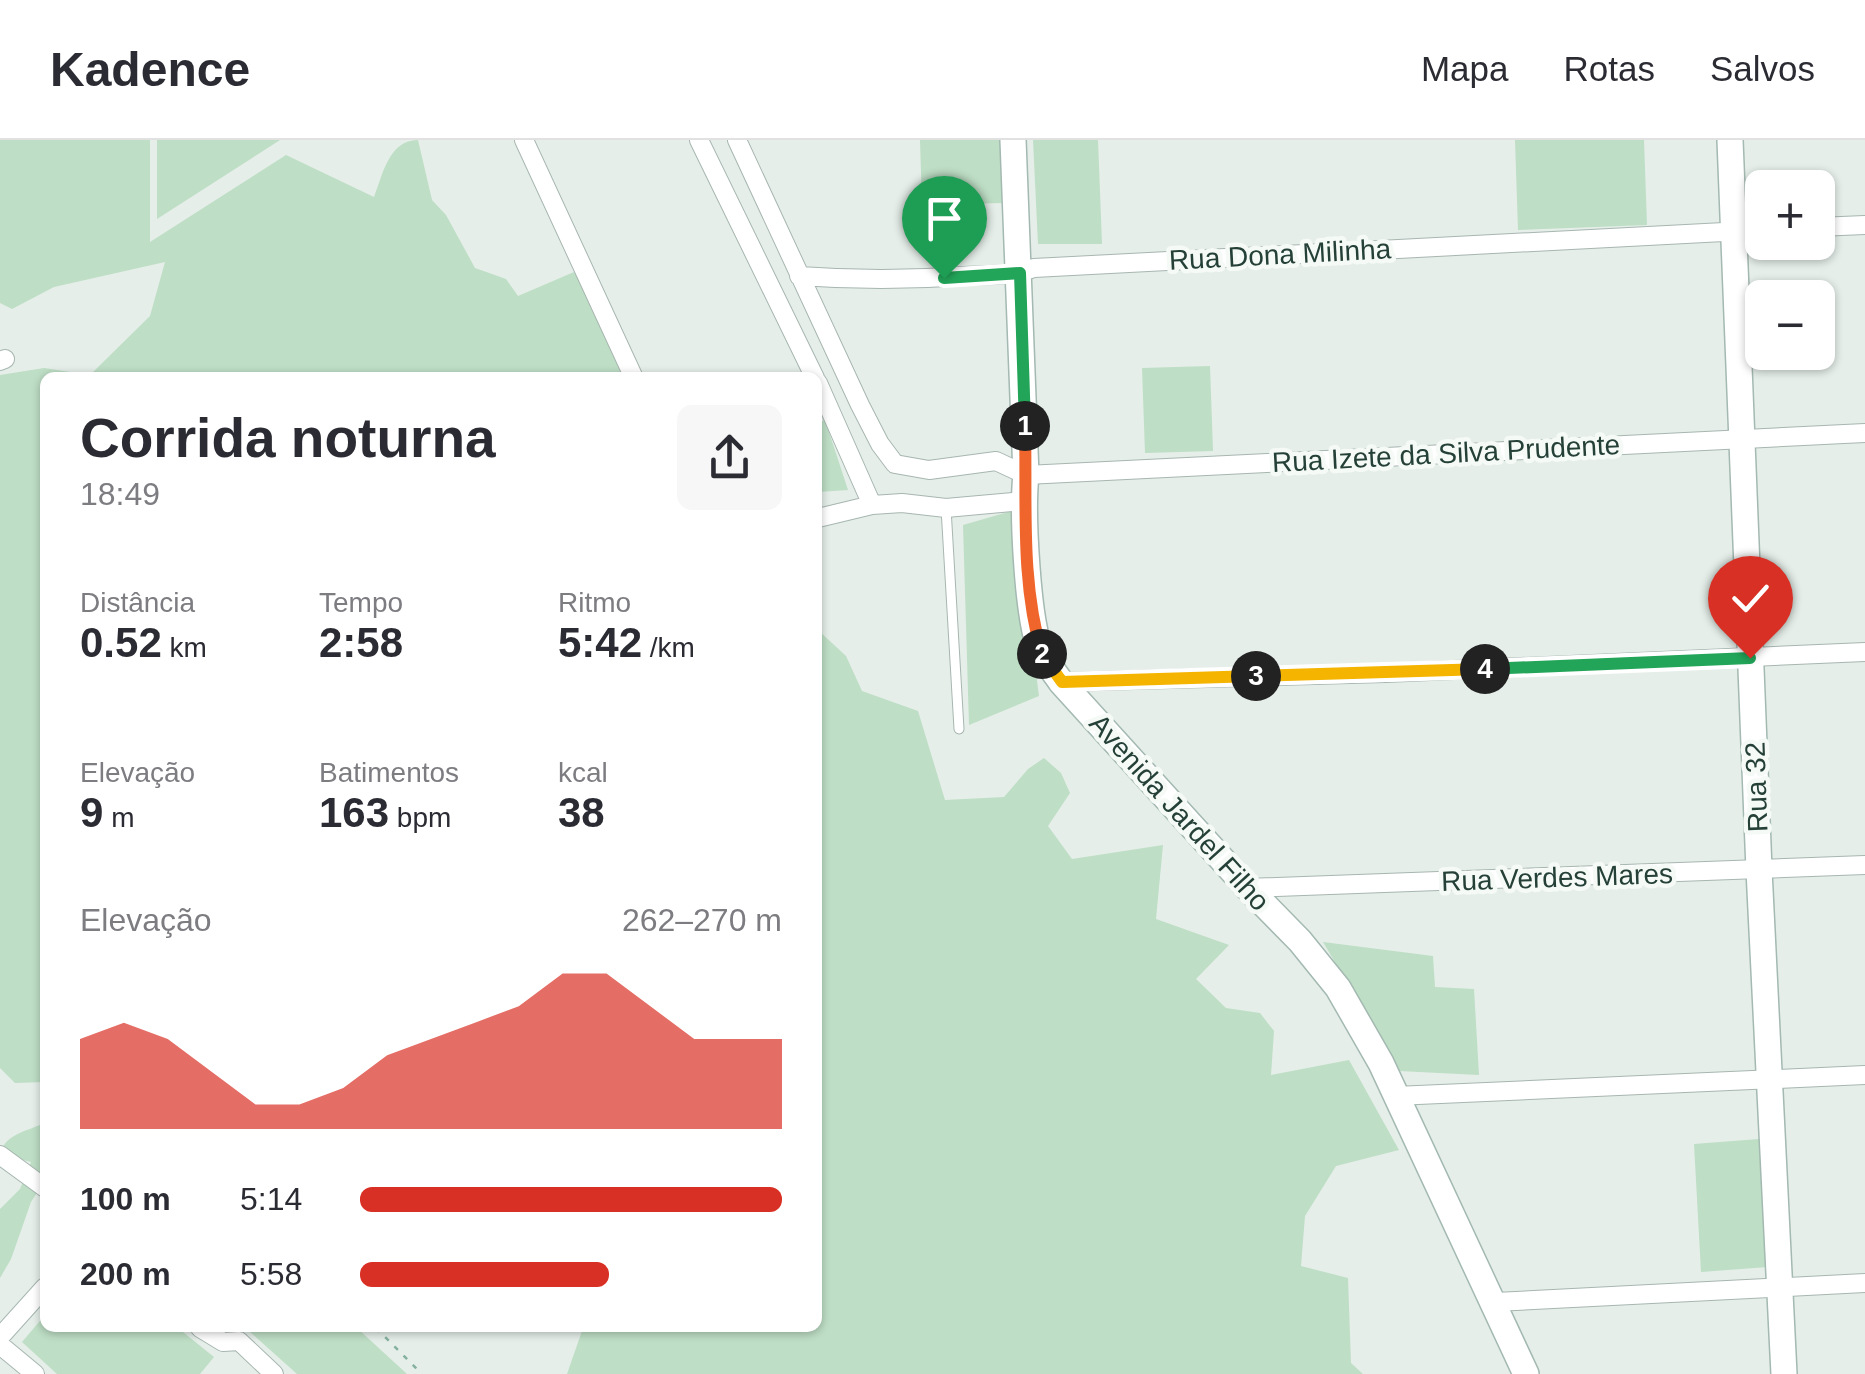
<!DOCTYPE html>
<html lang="pt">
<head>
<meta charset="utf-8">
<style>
	body { margin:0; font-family:Helvetica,sans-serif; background:#f7f7f7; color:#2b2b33; height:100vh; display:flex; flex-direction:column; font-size:38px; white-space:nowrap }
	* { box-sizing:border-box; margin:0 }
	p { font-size:32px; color:#7c7c81 }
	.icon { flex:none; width:55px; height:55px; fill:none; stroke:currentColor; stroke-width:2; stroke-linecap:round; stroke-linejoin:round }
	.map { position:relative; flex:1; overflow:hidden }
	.side { position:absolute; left:40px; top:232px; width:782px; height:960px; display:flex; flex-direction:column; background:#fff; border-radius:15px; box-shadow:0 2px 8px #0004 }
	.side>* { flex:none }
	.controls { position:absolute; left:1745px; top:30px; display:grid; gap:20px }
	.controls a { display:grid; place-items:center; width:90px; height:90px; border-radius:15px; background:#fff; box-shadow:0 2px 8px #0004; font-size:50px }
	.pin { position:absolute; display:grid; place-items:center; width:85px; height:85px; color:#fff; margin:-102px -42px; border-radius:50% 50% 50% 0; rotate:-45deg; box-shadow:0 0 10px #0007 }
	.pin .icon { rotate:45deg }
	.km { position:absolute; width:50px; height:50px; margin:-25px; border-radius:50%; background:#222; color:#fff; font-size:28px; line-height:50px; text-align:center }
	.round { display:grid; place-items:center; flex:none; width:105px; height:105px; border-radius:15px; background:#f7f7f7 }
	.head { display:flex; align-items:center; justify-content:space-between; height:170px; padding:0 40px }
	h1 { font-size:55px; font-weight:700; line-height:75px }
	.stats { display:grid; grid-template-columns:repeat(3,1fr); gap:15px; height:170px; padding:10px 40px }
	.stats div { display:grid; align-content:center }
	.stats b { font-size:42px; font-weight:700 }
	.stats small { font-size:28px; font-weight:400 }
	.stats p { font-size:28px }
	.chart { height:280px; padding:20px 40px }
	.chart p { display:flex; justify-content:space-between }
	.chart svg { width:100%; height:180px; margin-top:10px; fill:#d93025; opacity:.7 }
	ul { padding:0 40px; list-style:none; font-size:32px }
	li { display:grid; grid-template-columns:160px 120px 1fr; align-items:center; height:75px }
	li i { height:25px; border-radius:12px; background:#d93025 }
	header { display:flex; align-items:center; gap:60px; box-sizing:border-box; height:140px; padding:0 50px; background:#fff; border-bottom:2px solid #e1e1e2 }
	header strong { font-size:48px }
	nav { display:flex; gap:55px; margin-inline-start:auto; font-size:35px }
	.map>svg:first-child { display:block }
	.green { fill:#bedec5 }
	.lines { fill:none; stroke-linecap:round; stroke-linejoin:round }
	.service-casing { stroke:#a7b6b0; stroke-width:11 }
	.minor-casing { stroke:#a7b6b0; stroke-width:20 }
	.secondary-casing { stroke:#a3b9b1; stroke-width:28 }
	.path { stroke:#85b1a1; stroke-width:2.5; stroke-dasharray:5 8; stroke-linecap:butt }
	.service { stroke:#fff; stroke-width:9 }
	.minor { stroke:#fff; stroke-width:18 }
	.secondary { stroke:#fff; stroke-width:25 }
	.split-1-casing { stroke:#fff; stroke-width:20 }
	.split-2-casing { stroke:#fff; stroke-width:20 }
	.split-3-casing { stroke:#fff; stroke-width:20 }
	.split-4-casing { stroke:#fff; stroke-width:20 }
	.split-5-casing { stroke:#fff; stroke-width:20 }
	.split-1 { stroke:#22a559; stroke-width:12 }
	.split-2 { stroke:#f0652b; stroke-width:12 }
	.split-3 { stroke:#f5b400; stroke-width:12 }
	.split-4 { stroke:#f5b400; stroke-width:12 }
	.split-5 { stroke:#22a559; stroke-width:12 }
	.labels { text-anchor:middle; stroke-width:9; stroke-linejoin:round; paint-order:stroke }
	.street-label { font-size:28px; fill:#244037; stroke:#f5faf7 }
</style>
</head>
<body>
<header>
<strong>Kadence</strong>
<nav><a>Mapa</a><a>Rotas</a><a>Salvos</a></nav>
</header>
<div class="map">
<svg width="1865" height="1234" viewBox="0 0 1865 1234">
	<rect width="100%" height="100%" fill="#e5eee9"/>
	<!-- green -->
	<path class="green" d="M0 0H150V102L286 15 374 57C383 34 389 0 418 0L432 60 446 75 475 128 506 139 518 156 574 132 637 237 45 238V942L15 943 0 928V235L44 228 90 235 150 176 165 122 54 147 12 169 0 163Z
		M157 0H280L157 79Z
		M920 0H1001L1002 63 922 65Z
		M1033 0H1098L1102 104H1038Z
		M1515 0H1644L1647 85 1518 90Z
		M1210 226 1213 311 1145 313 1142 228Z
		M825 280 848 350 818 352V283Z
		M1015 370 1039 556 969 585 963 385Z
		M818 490 846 516 862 551 918 571 945 660 1004 657 1028 629 1044 618 1061 633 1070 653 1048 686 1072 719 1163 705 1156 779 1229 805 1196 839 1226 868 1260 873 1274 891 1271 935 1349 920 1399 1010 1336 1026 1305 1076 1301 1126 1348 1138 1351 1223 1363 1234H567L583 1188H818Z
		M1323 802 1433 816 1435 847 1474 849 1479 935 1399 931Z
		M45 983V1040L31 1062 11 1119 0 1138V1069L20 1049 31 1022 0 1014C5 994 27 991 45 983Z
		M1759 999 1768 1127 1701 1132 1694 1004Z
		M45 1175V1188H178L214 1217 200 1234H57L22 1202Z
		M254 1188H357L407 1234H297L250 1192Z"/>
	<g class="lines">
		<!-- service casing -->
		<g class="service-casing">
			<path id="service" d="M946 368 959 589"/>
		</g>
		<!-- minor casing -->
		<g class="minor-casing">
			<path id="minor" d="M524 0 634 238
				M699 0 815 238
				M737 0 860 265 880 304 895 324 929 330 996 321 1026 335 1865 293
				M1818 87 1865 85
				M799 136C854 140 909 140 964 136 988 135 1012 136 1034 128L1762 90
				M0 221 5 219
				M818 243 872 365
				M818 378 872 365 902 363 946 368 1023 361
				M1061 542 1386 533 1865 512
				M1248 748 1865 725
				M1395 956 1865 935
				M0 1015 45 1048
				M1495 1162 1865 1143
				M200 1188 223 1202 239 1201 274 1234
				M0 1197 45 1147
				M0 1205 35 1234"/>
		</g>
		<!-- secondary casing -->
		<g class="secondary-casing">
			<path id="secondary" d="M1013 0 1026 335C1022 370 1027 487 1043 516 1048 525 1055 533 1061 542L1248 748 1300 801 1338 848 1381 923 1526 1234
				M1730 0 1759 730 1784 1234"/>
		</g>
		<!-- path -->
		<path class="path" d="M376 1188 422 1234"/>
		<!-- service -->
		<use href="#service" class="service"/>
		<!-- minor -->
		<use href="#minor" class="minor"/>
		<!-- secondary -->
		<use href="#secondary" class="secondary"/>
	</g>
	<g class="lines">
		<!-- split-1 casing -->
		<g class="split-1-casing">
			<path id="split-1" d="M944 138 1020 133 1025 286"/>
		</g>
		<!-- split-2 casing -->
		<g class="split-2-casing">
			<path id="split-2" d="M1025 286C1027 361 1020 440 1042 514"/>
		</g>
		<!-- split-3 casing -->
		<g class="split-3-casing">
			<path id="split-3" d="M1042 514 1062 542 1256 536"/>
		</g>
		<!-- split-4 casing -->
		<g class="split-4-casing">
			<path id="split-4" d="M1256 536 1485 529"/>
		</g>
		<!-- split-5 casing -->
		<g class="split-5-casing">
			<path id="split-5" d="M1485 529 1750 518"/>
		</g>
		<!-- split-1 -->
		<use href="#split-1" class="split-1"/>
		<!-- split-2 -->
		<use href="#split-2" class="split-2"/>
		<!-- split-3 -->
		<use href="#split-3" class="split-3"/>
		<!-- split-4 -->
		<use href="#split-4" class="split-4"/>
		<!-- split-5 -->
		<use href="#split-5" class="split-5"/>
	</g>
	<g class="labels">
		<!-- street labels -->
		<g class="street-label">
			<text transform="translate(1280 114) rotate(-3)" y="10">Rua Dona Milinha</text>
			<text transform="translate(1446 313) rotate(-3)" y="10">Rua Izete da Silva Prudente</text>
			<text transform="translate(1756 647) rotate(-92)" y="10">Rua 32</text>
			<text transform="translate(1180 672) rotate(48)" y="10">Avenida Jardel Filho</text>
			<text transform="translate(1557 737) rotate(-2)" y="10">Rua Verdes Mares</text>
		</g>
	</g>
</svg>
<div class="controls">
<a>+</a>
<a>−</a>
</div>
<div class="pin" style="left:944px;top:138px;background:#1e9e55"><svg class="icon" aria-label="arrive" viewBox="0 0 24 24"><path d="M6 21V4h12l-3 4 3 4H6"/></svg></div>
<div class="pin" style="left:1750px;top:518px;background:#d93025"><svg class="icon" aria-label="check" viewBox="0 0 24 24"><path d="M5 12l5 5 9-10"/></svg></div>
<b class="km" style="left:1025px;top:286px">1</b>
<b class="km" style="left:1042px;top:514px">2</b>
<b class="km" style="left:1256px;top:536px">3</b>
<b class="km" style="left:1485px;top:529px">4</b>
<section class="side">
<div class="head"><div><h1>Corrida noturna</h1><p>18:49</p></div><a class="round"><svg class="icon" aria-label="share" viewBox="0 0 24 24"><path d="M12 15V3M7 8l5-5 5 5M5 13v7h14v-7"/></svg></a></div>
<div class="stats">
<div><p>Distância</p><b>0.52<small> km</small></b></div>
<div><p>Tempo</p><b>2:58</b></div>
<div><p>Ritmo</p><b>5:42<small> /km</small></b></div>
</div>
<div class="stats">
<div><p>Elevação</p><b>9<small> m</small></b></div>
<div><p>Batimentos</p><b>163<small> bpm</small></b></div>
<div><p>kcal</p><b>38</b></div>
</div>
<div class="chart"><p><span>Elevação</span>262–270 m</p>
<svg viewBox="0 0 160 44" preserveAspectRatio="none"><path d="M0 44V22L10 18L20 22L30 30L40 38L50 38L60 34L70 26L80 22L90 18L100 14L110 6L120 6L130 14L140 22L150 22L160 22V44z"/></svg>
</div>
<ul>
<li><b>100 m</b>5:14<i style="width:100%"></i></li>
<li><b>200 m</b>5:58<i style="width:59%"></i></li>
</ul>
</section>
</div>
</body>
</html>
